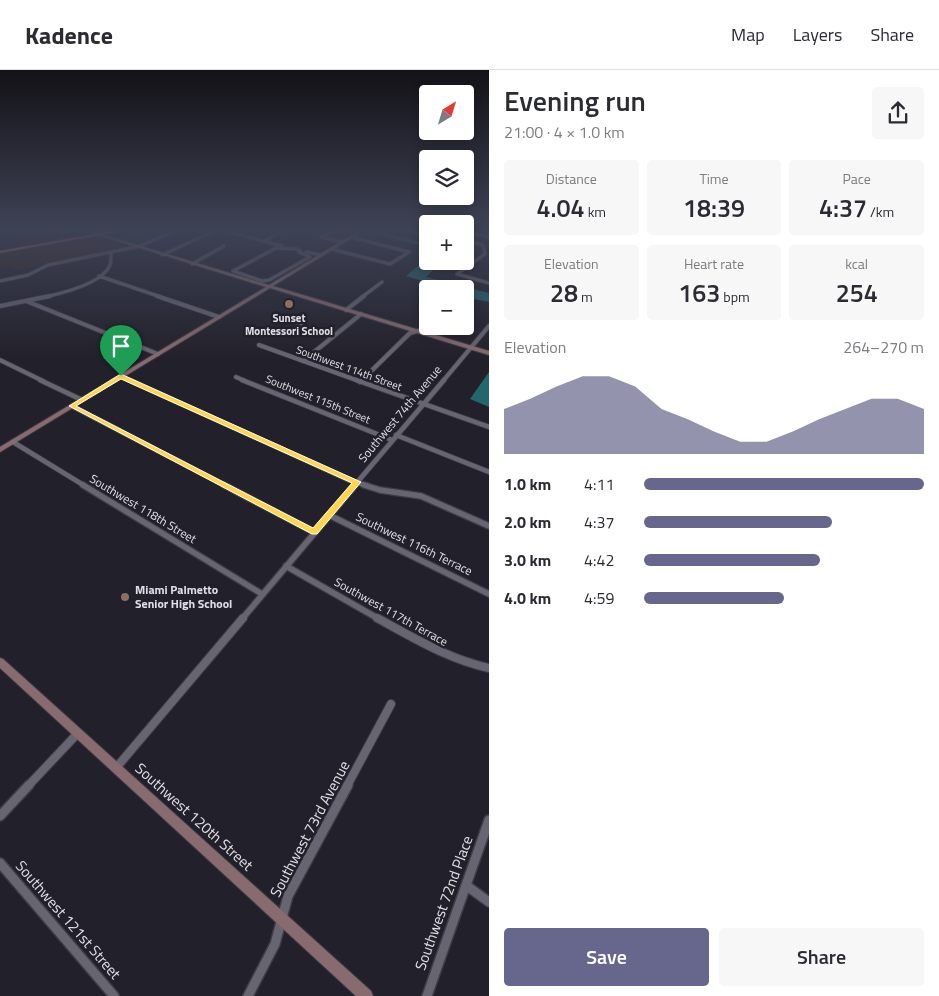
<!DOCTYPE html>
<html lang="en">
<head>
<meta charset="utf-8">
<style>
	body { margin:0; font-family:"Titillium Web",sans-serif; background:#f7f7f7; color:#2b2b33; height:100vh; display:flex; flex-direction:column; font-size:19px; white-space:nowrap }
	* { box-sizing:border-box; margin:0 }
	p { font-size:16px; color:#7c7c81 }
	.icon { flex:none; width:28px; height:28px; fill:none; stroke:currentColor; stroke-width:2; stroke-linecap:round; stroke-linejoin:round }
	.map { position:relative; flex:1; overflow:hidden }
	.details { display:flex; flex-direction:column; background:#fff; width:450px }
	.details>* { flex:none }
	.needle { width:32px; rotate:38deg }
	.controls { position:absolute; left:419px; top:15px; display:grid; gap:10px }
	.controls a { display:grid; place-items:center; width:55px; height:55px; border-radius:5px; background:#fff; box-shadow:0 2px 8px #0003; font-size:25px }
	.pin { position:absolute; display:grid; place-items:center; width:42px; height:42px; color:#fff; margin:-51px -21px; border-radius:50% 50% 50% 0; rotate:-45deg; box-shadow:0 0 5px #0007 }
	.pin .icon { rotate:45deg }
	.round { display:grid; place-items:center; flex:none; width:52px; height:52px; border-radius:5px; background:#f7f7f7 }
	.overview { display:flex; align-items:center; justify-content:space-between; height:85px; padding:0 15px }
	h1 { font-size:28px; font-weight:600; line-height:38px }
	.metrics { display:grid; grid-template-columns:repeat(3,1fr); gap:8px; height:85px; padding:5px 15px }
	.metrics div { display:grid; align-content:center; border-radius:5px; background:#f7f7f7; text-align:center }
	.metrics b { font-size:25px; font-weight:600 }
	.metrics small { font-size:14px; font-weight:400 }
	.metrics p { font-size:14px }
	.chart { height:140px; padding:10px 15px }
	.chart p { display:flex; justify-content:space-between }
	.chart svg { width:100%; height:90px; margin-top:5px; fill:#67668d; opacity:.7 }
	.cta { display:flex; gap:10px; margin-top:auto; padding:10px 15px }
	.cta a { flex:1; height:58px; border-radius:5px; background:#67668d; color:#fff; font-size:20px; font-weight:600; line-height:58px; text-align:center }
	.cta a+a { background:#f7f7f7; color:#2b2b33 }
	ul { padding:0 15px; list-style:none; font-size:16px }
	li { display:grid; grid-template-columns:80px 60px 1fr; align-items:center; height:38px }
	li i { height:12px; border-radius:6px; background:#67668d }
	header { display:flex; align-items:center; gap:30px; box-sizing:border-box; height:70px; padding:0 25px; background:#fff; border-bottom:1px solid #e1e1e2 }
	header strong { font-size:24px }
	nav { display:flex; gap:28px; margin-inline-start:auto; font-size:18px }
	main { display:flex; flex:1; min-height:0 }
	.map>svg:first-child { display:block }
	.commercial { fill:#362320 }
	.green { fill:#103819 }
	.water { fill:#21676b }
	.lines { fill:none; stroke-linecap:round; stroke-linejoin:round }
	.street-far5-casing { stroke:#3e3c45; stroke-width:4.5 }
	.street-far4-casing { stroke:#3e3c45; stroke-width:5.5 }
	.street-far3-casing { stroke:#3e3c45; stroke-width:6 }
	.street-far2-casing { stroke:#3e3c45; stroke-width:8 }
	.street-far1-casing { stroke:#3e3c45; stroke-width:10 }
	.street-casing { stroke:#3e3c45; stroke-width:12 }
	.secondary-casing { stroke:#3e3c45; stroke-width:2 }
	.highway-casing { stroke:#3e3c45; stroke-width:2 }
	.street-far5 { stroke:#676571; stroke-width:3 }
	.street-far4 { stroke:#676571; stroke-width:4 }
	.street-far3 { stroke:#676571; stroke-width:4.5 }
	.street-far2 { stroke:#676571; stroke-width:5.5 }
	.street-far1 { stroke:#676571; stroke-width:8 }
	.street { stroke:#676571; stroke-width:9 }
	.secondary { fill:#886b6e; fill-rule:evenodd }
	.highway { fill:#d67868; fill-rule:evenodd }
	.route { fill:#ffd54a; stroke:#fff; fill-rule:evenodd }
	.education-dot { fill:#8d6e63; stroke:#22202a; stroke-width:2 }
	.labels { text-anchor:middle; stroke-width:5; stroke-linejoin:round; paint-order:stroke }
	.far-poi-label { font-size:11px; font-weight:bold; fill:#e0dfe6; stroke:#22202a }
	.far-street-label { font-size:11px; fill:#e0dfe6; stroke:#22202a }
	.street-label { font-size:12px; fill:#e0dfe6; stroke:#22202a }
	.poi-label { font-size:12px; font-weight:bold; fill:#e0dfe6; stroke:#22202a; text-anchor:start }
	.near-street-label { font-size:15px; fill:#e0dfe6; stroke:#22202a }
</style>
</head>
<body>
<header>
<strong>Kadence</strong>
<nav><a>Map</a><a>Layers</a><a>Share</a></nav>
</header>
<main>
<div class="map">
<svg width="489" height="926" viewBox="0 0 489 926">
	<rect width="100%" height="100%" fill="#22202a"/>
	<!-- commercial -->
	<path class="commercial" d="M96 166 130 177 16 200 12 196 0 198V183Z"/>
	<!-- green -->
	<path class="green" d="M131 160H174L137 176 107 166Z"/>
	<!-- water -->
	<path class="water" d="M369 160 427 173V177L365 162Z
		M427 188 428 191H443L426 207 489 223V232L465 227V219H450L406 206Z
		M489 302V337L470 329Z"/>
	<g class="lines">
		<!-- street-far5 casing -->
		<g class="street-far5-casing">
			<path id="street-far5" d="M222 160 282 176
				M407 160 428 165
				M465 162 489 167
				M321 167 342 172
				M321 167 334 160
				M465 170 483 175 485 184 457 204 489 213
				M264 171 285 160
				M297 179 276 178 233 201 262 211 269 210 310 187 299 182 300 180
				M331 179 390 194 409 182 351 167
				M306 182 321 185
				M162 185 216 160
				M192 194 224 176
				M99 206 161 227
				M0 211 28 205 48 195 140 176 177 160
				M45 227C63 223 103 213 110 195 111 192 111 186 111 183
				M362 227 382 212"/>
		</g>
		<!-- street-far4 casing -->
		<g class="street-far4-casing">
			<path id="street-far4" d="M157 226 219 247
				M26 231 158 284
				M0 236 50 226
				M346 240 364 226
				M298 255 333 267
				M259 275 359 311
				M0 290 43 311
				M303 291 361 244
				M121 306 132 311
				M236 307 245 311
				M361 311 410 263 421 260 428 253
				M443 311 489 256"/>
		</g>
		<!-- street-far3 casing -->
		<g class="street-far3-casing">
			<path id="street-far3" d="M40 310 82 330
				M129 310 349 410 368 416
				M242 310 392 370
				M356 310 489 357
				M360 312 362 310
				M72 336 226 416
				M396 365 489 402
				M13 372 85 416
				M354 416 444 310"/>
		</g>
		<!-- street-far2 casing -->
		<g class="street-far2-casing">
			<path id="street-far2" d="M83 415 262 524
				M224 415 314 462
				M364 415 380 420 421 426 489 456
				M329 445 489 524
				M286 496 379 549
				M242 549 355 415"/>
		</g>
		<!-- street-far1 casing -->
		<g class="street-far1-casing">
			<path id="street-far1" d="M377 548C414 568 448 589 489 598
				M116 698 243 548
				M28 716 78 663
				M347 716 391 634"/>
		</g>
		<!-- street casing -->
		<g class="street-casing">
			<path id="street" d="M0 746 29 715
				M0 793 114 926
				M467 816 489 832
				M248 926 275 874 288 826 348 715
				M427 926 489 750"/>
		</g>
		<!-- secondary casing -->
		<g class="secondary-casing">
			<path id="secondary" d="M82 160H88L269 215 360 160H365L273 216 489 281V285L270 218 0 382V377L266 217Z
				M0 588 3 589 371 921 373 926H356L0 598Z"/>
		</g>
		<!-- highway casing -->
		<g class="highway-casing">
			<path id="highway" d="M117 160H128L0 183V181Z"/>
		</g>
		<!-- street-far5 -->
		<use href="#street-far5" class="street-far5"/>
		<!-- street-far4 -->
		<use href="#street-far4" class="street-far4"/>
		<!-- street-far3 -->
		<use href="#street-far3" class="street-far3"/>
		<!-- street-far2 -->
		<use href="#street-far2" class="street-far2"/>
		<!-- street-far1 -->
		<use href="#street-far1" class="street-far1"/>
		<!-- street -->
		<use href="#street" class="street"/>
		<!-- secondary -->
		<use href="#secondary" class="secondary"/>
		<!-- highway -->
		<use href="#highway" class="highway"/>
	</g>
	<!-- sky -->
	<linearGradient id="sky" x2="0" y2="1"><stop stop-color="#131217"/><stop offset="0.55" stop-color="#3e4255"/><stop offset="1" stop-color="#3e4255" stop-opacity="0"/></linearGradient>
	<rect width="489" height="290" fill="url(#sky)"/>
	<!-- route -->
	<path class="route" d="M119 305H123L361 412 317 464H312L69 336ZM121 309 352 413 313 458 76 336Z"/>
	<!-- markers -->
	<g class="education-dot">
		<circle cx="289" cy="234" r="5"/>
		<circle cx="125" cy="527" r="5"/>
	</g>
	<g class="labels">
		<!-- far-poi labels -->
		<g class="far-poi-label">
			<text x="289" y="252">Sunset<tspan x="289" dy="13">Montessori School</tspan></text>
		</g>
		<!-- far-street labels -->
		<g class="far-street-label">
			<text transform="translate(349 298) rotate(20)" y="4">Southwest 114th Street</text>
			<text transform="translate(318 329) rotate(22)" y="4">Southwest 115th Street</text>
		</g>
		<!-- street labels -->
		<g class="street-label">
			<text transform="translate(400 344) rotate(-50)" y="4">Southwest 74th Avenue</text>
			<text transform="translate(143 439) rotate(31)" y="4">Southwest 118th Street</text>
			<text transform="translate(414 474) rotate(26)" y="4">Southwest 116th Terrace</text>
			<text transform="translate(391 542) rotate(29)" y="4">Southwest 117th Terrace</text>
		</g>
		<!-- poi labels -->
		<g class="poi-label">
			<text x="135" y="524">Miami Palmetto<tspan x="135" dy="14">Senior High School</tspan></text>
		</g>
		<!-- near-street labels -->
		<g class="near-street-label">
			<text transform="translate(194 747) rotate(42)" y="5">Southwest 120th Street</text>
			<text transform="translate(310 759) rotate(-62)" y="5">Southwest 73rd Avenue</text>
			<text transform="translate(444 833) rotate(-70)" y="5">Southwest 72nd Place</text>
			<text transform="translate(68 850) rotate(49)" y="5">Southwest 121st Street</text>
		</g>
	</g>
</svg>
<div class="controls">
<a><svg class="needle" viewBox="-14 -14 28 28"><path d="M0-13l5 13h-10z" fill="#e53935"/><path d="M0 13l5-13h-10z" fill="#7c7c81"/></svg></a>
<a><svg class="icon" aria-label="layers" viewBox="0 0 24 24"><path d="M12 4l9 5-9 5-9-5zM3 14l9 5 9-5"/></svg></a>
<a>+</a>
<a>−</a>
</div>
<div class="pin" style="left:121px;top:306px;background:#1e9e55"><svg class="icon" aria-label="arrive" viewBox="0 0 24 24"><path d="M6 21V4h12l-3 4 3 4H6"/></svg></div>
</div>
<section class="details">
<div class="overview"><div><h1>Evening run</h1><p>21:00 · 4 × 1.0 km</p></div><a class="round"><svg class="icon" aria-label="share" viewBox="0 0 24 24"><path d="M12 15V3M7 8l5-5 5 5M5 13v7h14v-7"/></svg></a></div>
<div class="metrics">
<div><p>Distance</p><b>4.04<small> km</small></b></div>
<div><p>Time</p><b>18:39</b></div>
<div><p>Pace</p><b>4:37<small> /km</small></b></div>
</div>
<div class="metrics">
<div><p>Elevation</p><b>28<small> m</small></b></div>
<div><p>Heart rate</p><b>163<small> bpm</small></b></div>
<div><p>kcal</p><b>254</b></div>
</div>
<div class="chart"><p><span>Elevation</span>264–270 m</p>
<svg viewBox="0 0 160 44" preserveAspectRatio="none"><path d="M0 44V22L10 17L20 11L30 6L40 6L50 11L60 22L70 27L80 33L90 38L100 38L110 33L120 27L130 22L140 17L150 17L160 22V44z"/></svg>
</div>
<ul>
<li><b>1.0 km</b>4:11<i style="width:100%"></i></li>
<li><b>2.0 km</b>4:37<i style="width:67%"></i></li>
<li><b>3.0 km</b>4:42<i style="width:63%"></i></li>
<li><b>4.0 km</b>4:59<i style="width:50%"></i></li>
</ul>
<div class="cta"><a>Save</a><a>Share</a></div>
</section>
</main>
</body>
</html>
